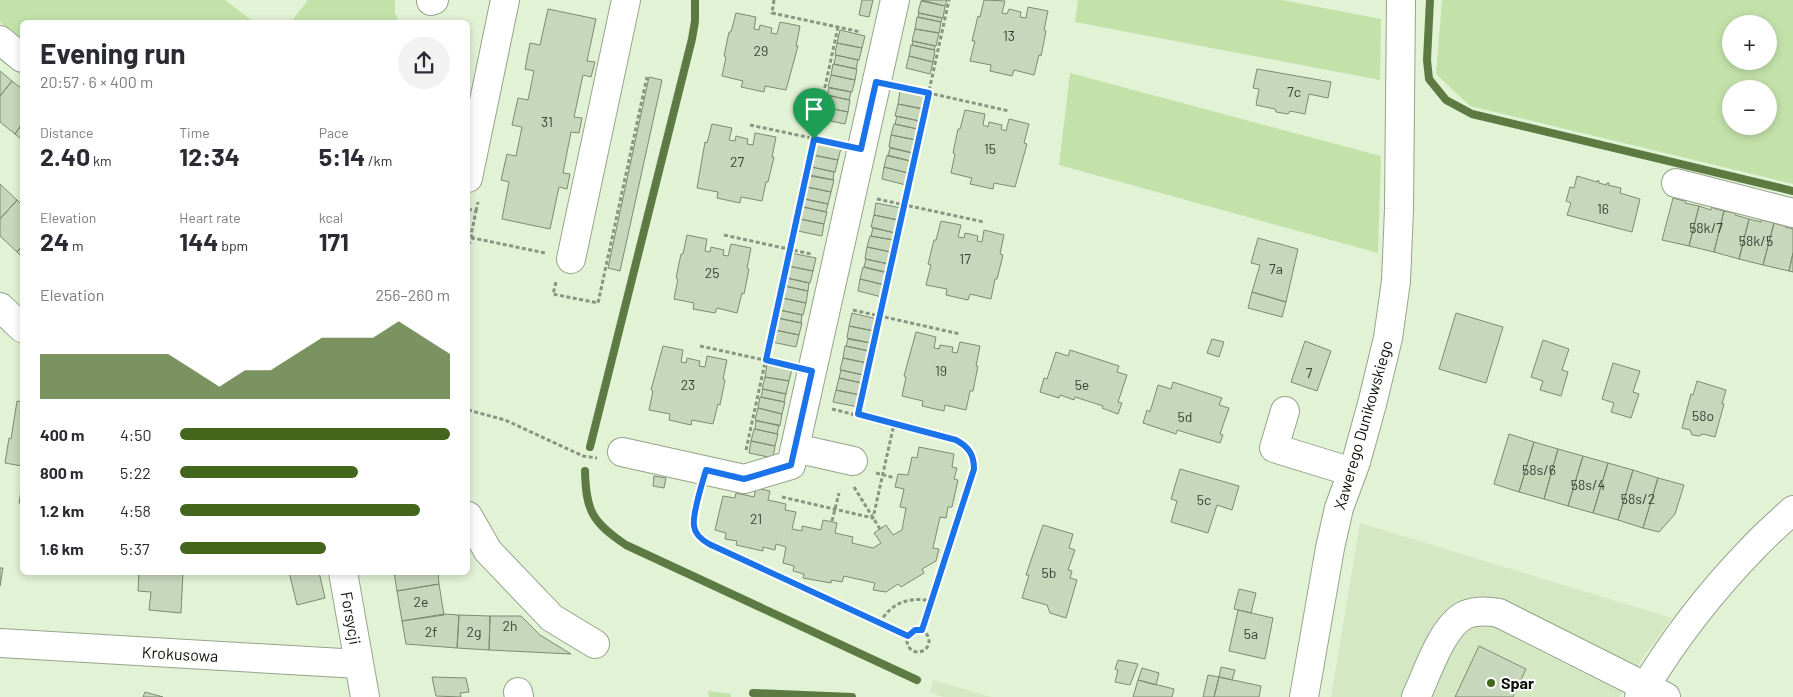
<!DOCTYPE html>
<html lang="en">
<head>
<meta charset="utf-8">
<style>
	body { margin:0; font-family:Barlow,sans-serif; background:#f2f2f3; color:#2b2b33; height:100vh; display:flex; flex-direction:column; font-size:19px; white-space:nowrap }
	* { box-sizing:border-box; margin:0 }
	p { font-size:16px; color:#7c7c81 }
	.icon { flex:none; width:28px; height:28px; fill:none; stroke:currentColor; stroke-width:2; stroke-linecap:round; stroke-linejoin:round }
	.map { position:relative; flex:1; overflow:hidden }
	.side { position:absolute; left:20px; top:20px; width:450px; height:555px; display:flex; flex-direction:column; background:#fff; border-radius:8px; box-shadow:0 2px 8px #0003 }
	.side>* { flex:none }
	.controls { position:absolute; left:1722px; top:15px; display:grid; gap:10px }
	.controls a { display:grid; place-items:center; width:55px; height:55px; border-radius:50%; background:#fff; box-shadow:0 2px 8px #0003; font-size:25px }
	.pin { position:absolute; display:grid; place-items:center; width:42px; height:42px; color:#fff; margin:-51px -21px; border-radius:50% 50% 50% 0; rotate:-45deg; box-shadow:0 0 5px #0007 }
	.pin .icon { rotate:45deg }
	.round { display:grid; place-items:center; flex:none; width:52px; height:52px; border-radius:26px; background:#f2f2f3 }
	.head { display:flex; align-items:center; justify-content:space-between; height:85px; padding:0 20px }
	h1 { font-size:28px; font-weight:700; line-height:38px }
	.figures { display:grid; grid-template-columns:repeat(3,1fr); gap:8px; height:85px; padding:5px 20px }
	.figures div { display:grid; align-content:center }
	.figures b { font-size:25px; font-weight:700 }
	.figures small { font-size:14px; font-weight:400 }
	.figures p { font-size:14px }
	.chart { height:140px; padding:10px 20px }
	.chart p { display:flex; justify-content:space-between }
	.chart svg { width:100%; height:90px; margin-top:5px; fill:#43661d; opacity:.7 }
	ul { padding:0 20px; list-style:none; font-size:16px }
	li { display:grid; grid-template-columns:80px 60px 1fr; align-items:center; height:38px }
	li i { height:12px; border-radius:6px; background:#43661d }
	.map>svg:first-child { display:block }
	.built { fill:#d4e8c4 }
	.green { fill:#c3e2aa; fill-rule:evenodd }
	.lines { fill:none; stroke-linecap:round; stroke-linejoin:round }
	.stream { stroke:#5c7a42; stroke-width:8 }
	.building { fill:#c7d7bb; stroke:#7d8b71 }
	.minor-casing { stroke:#95a48a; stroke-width:30 }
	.path { stroke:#899580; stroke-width:3; stroke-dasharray:4 2.5; stroke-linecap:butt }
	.minor { stroke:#fff; stroke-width:28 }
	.route-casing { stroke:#fff; stroke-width:10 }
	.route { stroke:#1a73e8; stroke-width:6 }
	.poi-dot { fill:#43661d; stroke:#fff; stroke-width:2 }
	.labels { text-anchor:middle; stroke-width:4; stroke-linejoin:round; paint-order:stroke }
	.number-label { font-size:14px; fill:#3a4234 }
	.street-label { font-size:16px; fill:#0b1107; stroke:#fff }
	.poi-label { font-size:16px; font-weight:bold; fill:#0b1107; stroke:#fff; text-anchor:start }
</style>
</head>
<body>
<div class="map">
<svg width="1793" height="697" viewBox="0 0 1793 697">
	<rect width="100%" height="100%" fill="#e2f2d5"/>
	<!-- built -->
	<path class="built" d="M1360 523 1672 618 1644 656 1619 697H1331Z
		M933 680 991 697H943L930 692Z"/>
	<!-- green -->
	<path class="green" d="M0 0H225L254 22H22V40L0 22Z
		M308 0H395V13L399 22H291Z
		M1078 0H1282L1381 19 1380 80 1075 22Z
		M1442 0H1793V184L1470 106 1436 74ZM1731 24H1769V61H1731ZM1731 89H1769V126H1731Z
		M1070 73 1381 156 1378 253 1059 165Z
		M708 691 731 694V697H709Z"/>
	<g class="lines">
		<!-- stream -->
		<path class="stream" d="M1430 0 1427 60 1429 79 1446 100 1472 114 1793 191
			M590 447 692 39 695 21V0
			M585 471C586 511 592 522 626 545L917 680
			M753 693 852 697"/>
	</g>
	<!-- building -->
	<path class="building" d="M862 0H873L869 17 859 15Z
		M921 0H947L945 6Z
		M984 0 1005 1 1002 13 1007 14 1009 9 1021 12 1020 17 1026 18 1028 7 1048 11 1044 30 1046 31 1041 56 1039 55 1034 75 1014 70 1012 76 990 71 991 65 970 61 975 41H972L978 16 980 17Z
		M921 1 945 6 943 18 918 13Z
		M548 9 596 19 587 61 595 62 591 77 583 75 574 117 582 118 579 133 571 132 563 173 570 174 567 189 559 187 550 229 502 219 509 182 501 180 507 154 516 156 522 127 512 125 518 98 528 100 534 71 525 69 530 43 540 45Z
		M736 13 756 17 754 29 759 30 760 25 772 28 771 33 777 34 780 22 800 26 796 46H798L786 90 765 86 764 92 741 87 743 81 722 76 726 57 724 56 729 32H731Z
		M919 13 942 18 941 22 918 17Z
		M917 17 941 22 939 33 915 29Z
		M915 29 939 33 936 46 912 41Z
		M840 30 865 36 862 48 837 43Z
		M913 41 935 46 934 50 912 45Z
		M837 43 862 48 859 60 835 55Z
		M911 45 935 50 933 62 909 56Z
		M836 55 858 60 856 69 834 64Z
		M909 56 933 62 930 74 906 68Z
		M833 64 857 69 855 80 831 75Z
		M1257 69 1331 82 1328 98 1309 94 1305 114 1290 111 1288 114 1276 112 1275 109 1256 105 1259 89 1253 88Z
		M0 71 12 81 0 96Z
		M831 75 855 80 852 92 828 87Z
		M649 77 662 80 620 271 608 268Z
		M12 81 22 89V124L15 134 0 122V96Z
		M829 88 851 92 849 100 827 95Z
		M900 91 926 96 923 109 898 104Z
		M826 95 850 100 848 112 824 107Z
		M898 104 923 109 920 121 895 116Z
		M824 107 848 112 845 124 821 119Z
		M965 110 985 114 983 125 988 127 989 122 1002 125 1001 129 1006 131 1009 119 1029 124 1024 143 1027 144 1015 187 994 183 993 189 970 184 972 178 951 173 955 154 953 153 958 129H960Z
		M897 116 919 121 917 129 895 124Z
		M22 124V140L15 134Z
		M712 124 732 128 729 140 735 141 736 136 748 139 747 144 753 145 755 133 776 137 772 157H774L768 182H766L762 201 741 197 740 203 717 198 718 192 697 188 705 142 707 143Z
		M894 124 918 129 916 140 891 135Z
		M891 135 916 140 913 153 889 147Z
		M816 142 841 148 838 160 813 155Z
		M890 148 912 153 910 161 888 156Z
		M813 155 838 160 835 172 811 167Z
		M887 155 911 161 908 173 884 167Z
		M812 167 834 172 833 180 810 176Z
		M884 167 908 173 906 185 882 179Z
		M810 175 834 180 831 192 807 187Z
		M1577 176 1597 182 1598 180 1599 181V183L1606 185 1607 183H1609L1608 185 1621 188 1620 193 1640 199 1632 232 1567 215 1571 203 1566 201 1570 187 1574 188Z
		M0 184 17 200 0 219Z
		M807 187 831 192 828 204 804 199Z
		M1673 198 1684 201 1686 199 1685 203 1699 206 1689 246 1662 240Z
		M805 199 828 204 826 212 804 207Z
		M17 200 22 205V246L17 252 0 236V219Z
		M876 203 901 208 898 220 874 215Z
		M1712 205H1714L1713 208 1724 211 1714 252 1689 246 1699 206 1711 210Z
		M802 207 827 212 824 224 800 219Z
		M1735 210V215L1749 219 1739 259 1714 252 1724 211 1734 213Z
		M874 215 898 220 895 233 871 227Z
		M1762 217 1763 220 1774 223 1763 265 1739 259 1749 219 1761 222Z
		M800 219 824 224 822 236 798 231Z
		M941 221 961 225 958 237 964 238 965 233 978 236 977 241 982 242 984 230 1004 235 1000 254 1003 255 997 279H995L991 299 970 294 968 300 946 295 947 289 926 285 931 265 928 264 934 240H936Z
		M1785 222H1787L1785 227 1793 229V253L1789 271 1763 265 1774 223 1784 226Z
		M873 228 895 233 893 240 871 236Z
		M687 235 707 239 705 251 710 252 711 247 724 250 723 255 728 256 731 244 751 248 747 268 749 269 744 294 742 293 737 313 717 308 715 313 693 309 694 303 674 299 678 279 676 278 681 254H683Z
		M870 236 894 240 891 252 867 247Z
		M1258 238 1298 249 1286 302 1252 292 1260 265 1251 263Z
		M22 246V257L17 252Z
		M867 247 891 252 889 264 865 259Z
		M791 253 816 258 813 271 788 266Z
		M1793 253V272L1789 271Z
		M866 259 888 264 886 272 864 267Z
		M788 266 813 271 810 283 786 278Z
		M863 267 887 273 885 285 860 279Z
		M787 278 809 283 808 291 785 286Z
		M860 279 885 285 882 297 858 291Z
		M784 286 808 291 806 303 782 298Z
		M1252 292 1286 302 1282 317 1248 308Z
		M782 298 806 303 803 315 779 310Z
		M780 310 802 315 801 323 778 318Z
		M852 313 877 319 874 331 849 326Z
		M1456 313 1503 327 1486 383 1439 369Z
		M777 318 802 323 799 335 775 330Z
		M849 326 874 331 871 343 847 338Z
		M775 330 799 335 796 347 772 342Z
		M916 332 936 337 934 348 939 349 940 345 953 347 952 352 957 353 960 342 980 346 976 366H978L973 391H970L966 410 945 405 944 411 922 406 923 401 902 396 906 377 904 376Z
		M848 339 870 343 868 351 846 346Z
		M1212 339 1224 342 1219 357 1207 353Z
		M1543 340 1569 349 1562 370 1568 372 1561 396 1540 390 1543 381 1531 377Z
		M1305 341 1331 351 1317 391 1291 382Z
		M663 346 683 350 681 362 686 363 687 358 700 361 699 366 705 367 707 356 727 360 723 379 725 380 720 405 718 404 713 424 692 420 691 425 669 420 670 414 649 410 653 391 651 390Z
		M845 346 870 351 867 363 843 358Z
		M1070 350 1119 366 1117 372 1127 375 1118 402 1122 403 1118 414 1102 408 1103 406 1075 397 1074 400 1060 395 1059 398 1040 392 1044 378 1047 379 1056 352 1068 356Z
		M843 358 867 363 864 375 840 370Z
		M1613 363 1640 371 1633 392 1639 394 1631 418 1611 412 1614 403 1602 399Z
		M767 364 792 369 789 381 765 377Z
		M841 370 863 375 862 383 839 378Z
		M765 377 789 381 786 394 762 389Z
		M839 378 862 383 860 395 836 390Z
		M1697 381 1726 390 1722 404H1724L1715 437 1703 434 1699 436 1692 435 1690 430 1682 428 1691 394 1693 395Z
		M1173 382 1222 398 1219 405 1229 408 1220 434 1223 435 1220 443 1177 430 1176 434 1143 423 1147 410 1150 412 1158 385 1171 389Z
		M763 389 786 394 784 402 761 397Z
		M836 390 860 395 858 407 833 402Z
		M760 397 785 402 782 414 758 408Z
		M17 401 22 402V466L5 463 9 438 11 439Z
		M758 408 782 414 780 426 755 420Z
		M756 421 779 425 777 434 755 429Z
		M754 429 778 434 775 446 751 441Z
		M1509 434 1534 442 1519 492 1494 484Z
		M751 441 775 446 773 458 749 453Z
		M1534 442 1558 449 1544 499 1519 492Z
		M919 447 954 454 952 467 957 468 954 479 958 480 952 507H948L946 518 940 517 933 548 939 549 936 561 922 569 924 573 901 587 898 584 886 592 873 590 875 583 844 576 842 582 831 580V583L803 578 804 574 793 571 794 566 783 563 786 547 776 544 775 550 763 547V551L736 545 737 541 725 539 726 533 715 530 723 496 735 498 736 493 754 497 756 488 770 491 768 500 786 504 785 510 796 512 792 529 802 531V526L821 530 823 520 837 523 835 533 853 537 852 543 873 548 881 543 874 533 886 525 893 535 902 530 906 508 900 507 904 489 895 487 898 474 908 475 912 457 917 458Z
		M1558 449 1583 456 1568 506 1544 499Z
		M1583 456 1608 463 1593 513 1568 506Z
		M1608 463 1633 470 1618 520 1593 513Z
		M1180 469 1239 486 1232 510 1217 505 1208 533 1171 522 1177 501 1171 499Z
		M1633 470 1658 478 1643 528 1618 520Z
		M654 476 666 478 664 488 653 486Z
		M1658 478 1684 485 1675 514 1659 532 1643 528Z
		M22 484V503H19Z
		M1043 525 1073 534 1069 548 1075 550 1068 570 1072 571 1070 578 1077 580 1066 618 1050 613 1047 605 1022 598 1029 575H1026Z
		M0 568H3L0 586Z
		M139 572H183L181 613 149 610 151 592 138 591Z
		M289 572H319L325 598 297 605Z
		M394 572H438L439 584 397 591Z
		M439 584 444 615 402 621 397 591Z
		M1239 589 1256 593 1251 613 1234 609Z
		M1238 610 1273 618 1265 659 1229 651Z
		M444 614 459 615 457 648 406 644 402 621Z
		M459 615 490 616 489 650 457 648Z
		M490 616H521L540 635 571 654 489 650Z
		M1479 646 1526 669 1513 697H1455Z
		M1118 660 1138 664 1130 685 1115 682 1118 670 1115 669Z
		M1221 667 1235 670 1232 680 1219 677Z
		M1142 668 1159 673 1156 685 1138 680Z
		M1208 675 1219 677 1214 697H1203Z
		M432 677 466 678 469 692 460 693 461 697 436 696Z
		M1219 677 1261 686 1259 697H1214Z
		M1138 680 1174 689 1172 697H1133Z
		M145 692 163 697H143Z"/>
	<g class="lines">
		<!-- minor casing -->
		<g class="minor-casing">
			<path id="minor" d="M431 1 434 0
				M0 40 22 58
				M468 178 505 0
				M1676 183 1793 213
				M571 259 626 0
				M0 307 22 328
				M1285 411 1274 448 1352 472
				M795 448 853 461
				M622 452 744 479 791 465 895 0
				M468 516 488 551 552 618 595 644
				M343 572 365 697
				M0 643 359 664
				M518 692 519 697
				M1304 697 1330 548 1339 508 1356 462 1372 404 1388 338 1396 281 1399 209 1401 0
				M1416 697C1427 674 1442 626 1465 615 1476 610 1488 611 1499 613L1666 697
				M1639 697C1671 643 1710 592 1754 547 1766 534 1780 522 1793 510"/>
		</g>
		<!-- path -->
		<path class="path" d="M774 0 772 13 861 32
			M902 87 1009 111
			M750 125 835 143
			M877 199 984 222
			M468 209 476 211 471 235 473 238
			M476 211 478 202
			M724 235 811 254
			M468 245 473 238 545 253
			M556 282 553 294 598 303 647 77
			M853 310 960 334
			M700 346 787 365
			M832 409 956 440C969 447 974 455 974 469L922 630
			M468 410 505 420 583 456 597 458
			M858 414 949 0
			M746 450 838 27
			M876 473 895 478
			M854 487 880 529
			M700 495C696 512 690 525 701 540L908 636
			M782 497 873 518 894 424
			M832 521 839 493
			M880 623C890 603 910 596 931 601
			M907 641a11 11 0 1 1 22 0a11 11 0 1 1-22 0Z"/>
		<!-- minor -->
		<use href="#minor" class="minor"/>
	</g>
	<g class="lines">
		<!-- route casing -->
		<g class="route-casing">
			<path id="route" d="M876 82 929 93 858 414 956 440C969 447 974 455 974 469L922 630H915L908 636 709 544C702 540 695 535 694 526 692 514 702 484 706 470L744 479 791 465 812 371 766 360 814 139 861 149Z"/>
		</g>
		<!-- route -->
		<use href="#route" class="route"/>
	</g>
	<!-- markers -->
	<circle class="poi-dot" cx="1491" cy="683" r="5"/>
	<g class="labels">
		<!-- number labels -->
		<g class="number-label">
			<text x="1009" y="41">13</text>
			<text x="761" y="56">29</text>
			<text x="1294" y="97">7c</text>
			<text x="547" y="127">31</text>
			<text x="990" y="154">15</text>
			<text x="737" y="167">27</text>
			<text x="1603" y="214">16</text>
			<text x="1706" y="233">58k/7</text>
			<text x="1756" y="246">58k/5</text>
			<text x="965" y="264">17</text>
			<text x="1276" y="274">7a</text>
			<text x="712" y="278">25</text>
			<text x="941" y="376">19</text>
			<text x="1309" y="378">7</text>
			<text x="688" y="390">23</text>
			<text x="1082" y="390">5e</text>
			<text x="1703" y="421">58o</text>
			<text x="1185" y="422">5d</text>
			<text x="1539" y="475">58s/6</text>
			<text x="1588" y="490">58s/4</text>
			<text x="1638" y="504">58s/2</text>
			<text x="1204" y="505">5c</text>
			<text x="756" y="524">21</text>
			<text x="1049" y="578">5b</text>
			<text x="421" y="607">2e</text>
			<text x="510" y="631">2h</text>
			<text x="431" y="637">2f</text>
			<text x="474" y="637">2g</text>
			<text x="1251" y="639">5a</text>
		</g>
		<!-- street labels -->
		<g class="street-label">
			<text transform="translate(1363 425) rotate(-74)" y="6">Xawerego Dunikowskiego</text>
			<text transform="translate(351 618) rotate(80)" y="6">Forsycji</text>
			<text transform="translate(180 654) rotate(3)" y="6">Krokusowa</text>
		</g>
		<!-- poi labels -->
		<g class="poi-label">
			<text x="1501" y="689">Spar</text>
		</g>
	</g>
</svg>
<div class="controls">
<a>+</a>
<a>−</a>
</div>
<div class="pin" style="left:814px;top:139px;background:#1e9e55"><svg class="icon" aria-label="arrive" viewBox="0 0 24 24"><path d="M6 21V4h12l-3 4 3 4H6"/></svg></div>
<section class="side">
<div class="head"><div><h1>Evening run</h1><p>20:57 · 6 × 400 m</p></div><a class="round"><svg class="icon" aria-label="share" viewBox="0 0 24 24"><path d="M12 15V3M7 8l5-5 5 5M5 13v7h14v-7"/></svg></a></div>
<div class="figures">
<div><p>Distance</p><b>2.40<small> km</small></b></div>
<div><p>Time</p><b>12:34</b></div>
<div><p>Pace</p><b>5:14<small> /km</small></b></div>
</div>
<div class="figures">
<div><p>Elevation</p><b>24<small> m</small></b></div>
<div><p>Heart rate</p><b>144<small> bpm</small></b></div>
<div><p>kcal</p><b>171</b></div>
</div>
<div class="chart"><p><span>Elevation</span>256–260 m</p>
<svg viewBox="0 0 160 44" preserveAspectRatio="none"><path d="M0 44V22L10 22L20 22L30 22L40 22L50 22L60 30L70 38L80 30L90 30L100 22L110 14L120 14L130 14L140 6L150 14L160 22V44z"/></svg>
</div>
<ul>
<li><b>400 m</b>4:50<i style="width:100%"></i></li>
<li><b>800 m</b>5:22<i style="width:66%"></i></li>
<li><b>1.2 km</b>4:58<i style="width:89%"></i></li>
<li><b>1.6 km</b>5:37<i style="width:54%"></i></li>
</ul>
</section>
</div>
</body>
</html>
